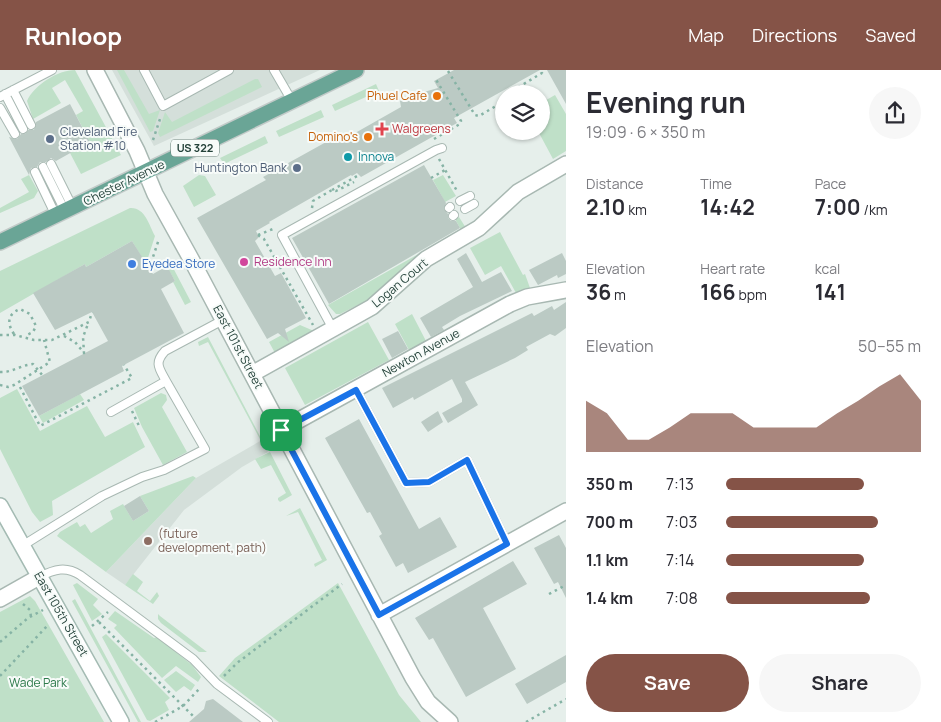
<!DOCTYPE html>
<html lang="en">
<head>
<meta charset="utf-8">
<style>
	body { margin:0; font-family:Manrope,sans-serif; background:#f7f7f7; color:#2b2b33; height:100vh; display:flex; flex-direction:column; font-size:19px; white-space:nowrap }
	* { box-sizing:border-box; margin:0 }
	p { font-size:16px; color:#7c7c81 }
	.icon { flex:none; width:28px; height:28px; fill:none; stroke:currentColor; stroke-width:2; stroke-linecap:round; stroke-linejoin:round }
	.map { position:relative; flex:1; overflow:hidden }
	.panel { display:flex; flex-direction:column; background:#fff; width:375px }
	.panel>* { flex:none }
	.fabs { position:absolute; left:495px; top:15px; display:grid; gap:10px }
	.fabs a { display:grid; place-items:center; width:55px; height:55px; border-radius:50%; background:#fff; box-shadow:0 1px 4px #0004; font-size:25px }
	.pin { position:absolute; display:grid; place-items:center; width:42px; height:42px; color:#fff; margin:-21px; border-radius:10px; box-shadow:0 2px 8px #0006 }
	.round { display:grid; place-items:center; flex:none; width:52px; height:52px; border-radius:26px; background:#f7f7f7 }
	.overview { display:flex; align-items:center; justify-content:space-between; height:85px; padding:0 20px }
	h1 { font-size:28px; font-weight:700; line-height:38px }
	.stats { display:grid; grid-template-columns:repeat(3,1fr); gap:8px; height:85px; padding:5px 20px }
	.stats div { display:grid; align-content:center }
	.stats b { font-size:21px; font-weight:700 }
	.stats small { font-size:14px; font-weight:400 }
	.stats p { font-size:14px }
	.chart { height:140px; padding:10px 20px }
	.chart p { display:flex; justify-content:space-between }
	.chart svg { width:100%; height:90px; margin-top:5px; fill:#855347; opacity:.7 }
	.action { display:flex; gap:10px; margin-top:auto; padding:10px 20px }
	.action a { flex:1; height:58px; border-radius:30px; background:#855347; color:#fff; font-size:20px; font-weight:700; line-height:58px; text-align:center }
	.action a+a { background:#f7f7f7; color:#2b2b33 }
	ul { padding:0 20px; list-style:none; font-size:16px }
	li { display:grid; grid-template-columns:80px 60px 1fr; align-items:center; height:38px }
	li i { height:12px; border-radius:6px; background:#855347 }
	header { display:flex; align-items:center; gap:30px; box-sizing:border-box; height:70px; padding:0 25px; background:#855347; color:#fff }
	header strong { font-size:24px }
	nav { display:flex; gap:28px; margin-inline-start:auto; font-size:18px }
	main { display:flex; flex:1; min-height:0 }
	.map>svg:first-child { display:block }
	.built { fill:#d4dfda }
	.green { fill:#bfe0c8 }
	.building { fill:#bbcac4 }
	.lines { fill:none; stroke-linecap:round; stroke-linejoin:round }
	.lane-casing { stroke:#a8b8b2; stroke-width:10 }
	.street-casing { stroke:#a8b8b2; stroke-width:18 }
	.secondary-casing { stroke:#a4bbb3; stroke-width:18 }
	.primary-casing { stroke:#c2cac8; stroke-width:18 }
	.path { stroke:#86b3a5; stroke-width:2.5; stroke-dasharray:2.5 4; stroke-linecap:butt }
	.lane { stroke:#fff; stroke-width:8 }
	.street { stroke:#fff; stroke-width:15 }
	.secondary { stroke:#fff; stroke-width:15 }
	.primary { stroke:#6aa596; stroke-width:15 }
	.route-casing { stroke:#fff; stroke-width:10 }
	.route { stroke:#1a73e8; stroke-width:6 }
	.food-dot { fill:#e8710a; stroke:#f7fbf9; stroke-width:2 }
	.health-dot { fill:#e0444e; stroke:#f7fbf9; stroke-width:2 }
	.service-dot { fill:#5c6f8a; stroke:#f7fbf9; stroke-width:2 }
	.culture-dot { fill:#0f9aa8; stroke:#f7fbf9; stroke-width:2 }
	.hotel-dot { fill:#d1479c; stroke:#f7fbf9; stroke-width:2 }
	.shop-dot { fill:#3f7fe0; stroke:#f7fbf9; stroke-width:2 }
	.education-dot { fill:#8d6e63; stroke:#f7fbf9; stroke-width:2 }
	.labels { text-anchor:middle; stroke-width:4; stroke-linejoin:round; paint-order:stroke }
	.shield { fill:#f7fbf9; stroke:#637a73; stroke-width:1 }
	.shield-label { font-size:11px; font-weight:bold; fill:#24423a }
	.food-label { font-size:12px; fill:#c56008; stroke:#f7fbf9; text-anchor:end }
	.health-label { font-size:12px; fill:#be3a42; stroke:#f7fbf9; text-anchor:start }
	.service-label { font-size:12px; fill:#4e5e75; stroke:#f7fbf9; text-anchor:start }
	.culture-label { font-size:12px; fill:#0d838f; stroke:#f7fbf9; text-anchor:start }
	.street-label { font-size:12px; fill:#24423a; stroke:#f7fbf9 }
	.hotel-label { font-size:12px; fill:#b23c85; stroke:#f7fbf9; text-anchor:start }
	.shop-label { font-size:12px; fill:#366cbe; stroke:#f7fbf9; text-anchor:start }
	.education-label { font-size:12px; fill:#785e54; stroke:#f7fbf9; text-anchor:start }
	.park-label { font-size:12px; fill:#2d7a4b; stroke:#f7fbf9 }
</style>
</head>
<body>
<header>
<strong>Runloop</strong>
<nav><a>Map</a><a>Directions</a><a>Saved</a></nav>
</header>
<main>
<div class="map">
<svg width="566" height="652" viewBox="0 0 566 652">
	<rect width="100%" height="100%" fill="#e6efeb"/>
	<!-- built -->
	<path class="built" d="M112 0H320L154 76Z
		M262 370 268 382 242 397 184 440 125 515 106 502 196 408Z"/>
	<!-- green -->
	<path class="green" d="M75 0 121 85 81 104 70 83 90 72 76 45 83 41 65 10 52 18 61 33 33 49 27 31C34 15 58 0 75 0Z
		M117 0H124L149 44 160 40 153 61 150 62Z
		M255 9H258L262 17 160 67 158 63 165 42 172 52Z
		M376 14 379 21 335 41 332 35Z
		M555 25 566 44V81L553 89 538 61H541V33Z
		M321 40 324 47 279 67 276 61Z
		M265 66 268 73 224 94 220 88Z
		M29 105 38 121 34 128 0 143V138L29 122 21 109Z
		M199 105 205 106 216 125 194 137 183 116Z
		M443 105 456 126 445 132 433 110Z
		M130 138C145 137 149 155 155 166L146 194 132 171 86 197 85 194 0 243V201Z
		M459 147 466 158 415 189 378 225 340 244H336L328 235 461 160 455 149Z
		M500 162 523 205 525 204 530 218 516 223 501 196 485 205 470 178Z
		M169 190 191 232 185 235 173 212 175 211 167 197H166Z
		M412 244 426 271 409 280 395 254Z
		M368 252 389 290 305 335 285 298Z
		M300 255 314 261 275 283 269 272Z
		M208 267 262 370 261 371 208 272 199 276 198 272Z
		M17 319 40 361 87 336 105 367 133 352 145 377 52 431 53 445 40 452 32 442 0 379V328Z
		M161 323 166 325 167 330 162 337 187 382 163 395 142 357 134 338Z
		M80 324 84 330 43 353 39 346Z
		M270 382 292 425 280 432 278 430V428L286 423 271 395 261 399 255 389Z
		M193 406 196 408 106 502 57 466 60 462 77 452 80 457 85 454 91 463 113 449 110 441 123 434 133 451 149 441 140 426Z
		M300 438 327 490 315 497 314 494 322 490 298 442 286 446Z
		M133 504 143 512 137 521 150 531 157 522 159 526 153 534 125 515Z
		M77 513 98 529 93 535 102 544 92 551 73 515Z
		M338 513 399 625 421 652H279L219 606 235 588Z
		M30 526 35 531 104 652H0V542Z
		M75 529 141 652H138L72 531Z
		M115 541 154 568 157 567 192 595 201 607 198 612 176 596 162 608 114 558 117 555 108 549Z
		M158 544 160 546 207 582H199L161 553 158 549Z
		M106 564 170 628 165 632 169 640 150 651 147 650 102 567Z
		M176 601 195 615 191 621 184 616 176 622 164 610Z"/>
	<!-- building -->
	<path class="building" d="M454 0H540L454 48 457 53 361 107 357 103 352 106 351 105 269 152 270 153 256 161 259 167 255 171 275 206 281 203 306 248 285 259 289 272 278 263 267 269 197 148 266 110 263 107 337 66 341 71 401 37 400 31 412 22H415L417 24 438 18 434 11Z
		M547 0H566V34Z
		M70 34 90 72 56 91 51 88 46 92H40L37 97 31 98 29 105 9 67 17 69 21 64H25L28 60H34L36 52Z
		M424 95 446 133 444 139 448 144V148L451 151H456L460 158 329 234 292 168Z
		M132 171 153 204 167 196 175 211 161 219 184 263 122 296 124 301 39 346 22 316 108 271 92 242 55 260 33 223 85 194 86 197Z
		M466 183 482 212 501 202 512 221 460 246 442 257 444 260 431 267 420 248 473 217 457 189Z
		M562 183 566 191V204L558 208 557 205 538 215 529 200Z
		M566 232V258L555 266 550 264 526 277 528 280 515 288 465 312 478 335 448 353 442 343 462 332V329L452 309 414 330 413 327 393 338 382 318 532 243 534 246 552 236 554 240Z
		M398 261 408 279 392 288 382 269Z
		M438 341 443 352 428 362 421 352Z
		M359 349 419 459 440 447 457 477 408 503 403 493 396 497 379 466 382 464 370 442 367 443 325 368Z
		M140 426 149 441 133 451 124 436Z
		M559 465 566 478V528L558 512 554 514 534 478Z
		M513 491 527 514 483 538 516 599 466 627 433 568 429 570 415 548Z
		M566 585V612L527 634 515 614Z
		M213 629 243 652H189L204 639 206 631Z"/>
	<g class="lines">
		<!-- lane casing -->
		<g class="lane-casing">
			<path id="lane" d="M144 0 163 36 229 0
				M274 0 292 31
				M13 20 31 55
				M5 24 23 59
				M0 27 52 0
				M0 38 15 64
				M51 94 73 138
				M43 97 65 141
				M35 102 56 146
				M460 131 470 126
				M449 138 450 137
				M465 139 474 134
				M453 146 454 145
				M333 259 282 165 436 80 442 78
				M356 320 406 413 429 412 467 390 507 474
				M111 342 166 311C159 298 154 293 165 281L223 250
				M22 476 102 426 142 407 164 400 205 379 166 311
				M39 507C55 499 66 496 80 505L193 589 217 614 268 652"/>
		</g>
		<!-- street casing -->
		<g class="street-casing">
			<path id="street" d="M95 0 137 81 155 124 191 189 413 608 428 632 450 652
				M252 304 372 237 426 189 479 158 518 122 566 94
				M281 360 510 234 527 227 566 220
				M0 529 39 507
				M379 545 566 441"/>
		</g>
		<!-- secondary casing -->
		<g class="secondary-casing">
			<path id="secondary" d="M0 436 121 652"/>
		</g>
		<!-- primary casing -->
		<g class="primary-casing">
			<path id="primary" d="M0 172 356 0"/>
		</g>
		<!-- path -->
		<path class="path" d="M448 1 475 45 479 46 501 33 504 28
			M507 24 542 3 544 6
			M434 69 460 54 461 51 435 8
			M153 70 161 46
			M439 89 457 121
			M431 108 445 100
			M332 120 359 105
			M312 138 313 131 332 120 336 121 354 112
			M258 165 273 159
			M258 165 264 169 313 255
			M149 199 159 169
			M14 264C7 254 7 244 20 239L30 244 36 256 33 262 25 266
			M0 265H15L34 270H52L89 252 92 242
			M64 266 75 272 84 283 83 267 88 254
			M0 302C11 303 21 295 33 294L43 306
			M0 315 8 317 14 315 50 292 44 270
			M20 317 40 356 132 308 124 295
			M132 341 140 358
			M549 524 566 515
			M23 534 30 540 31 547
			M99 552 194 647
			M92 556 108 542
			M0 572 28 548 43 540
			M0 606 48 555
			M224 606 237 593 342 514
			M155 652 183 636 201 617
			M526 652 566 629"/>
		<!-- lane -->
		<use href="#lane" class="lane"/>
		<!-- street -->
		<use href="#street" class="street"/>
		<!-- secondary -->
		<use href="#secondary" class="secondary"/>
		<!-- primary -->
		<use href="#primary" class="primary"/>
	</g>
	<g class="lines">
		<!-- route casing -->
		<g class="route-casing">
			<path id="route" d="M356 320 406 413 429 412 467 390 507 474 379 545 281 360Z"/>
		</g>
		<!-- route -->
		<use href="#route" class="route"/>
	</g>
	<!-- markers -->
	<g class="food-dot">
		<circle cx="437" cy="26" r="5"/>
		<circle cx="368" cy="67" r="5"/>
	</g>
	<path class="health-dot" d="M379.5 51.5h5v5h5v5h-5v5h-5v-5h-5v-5h5z"/>
	<g class="service-dot">
		<circle cx="50" cy="69" r="5"/>
		<circle cx="297" cy="98" r="5"/>
	</g>
	<circle class="culture-dot" cx="348" cy="87" r="5"/>
	<circle class="hotel-dot" cx="244" cy="192" r="5"/>
	<circle class="shop-dot" cx="132" cy="194" r="5"/>
	<circle class="education-dot" cx="148" cy="471" r="5"/>
	<g class="labels">
		<!-- shield labels -->
		<rect class="shield" x="171" y="69.5" width="48" height="17" rx="4"/>
		<g class="shield-label">
			<text x="195" y="82">US 322</text>
		</g>
		<!-- food labels -->
		<g class="food-label">
			<text x="427" y="30">Phuel Cafe</text>
			<text x="358" y="71">Domino's</text>
		</g>
		<!-- health labels -->
		<g class="health-label">
			<text x="392" y="63">Walgreens</text>
		</g>
		<!-- service labels -->
		<g class="service-label">
			<text x="60" y="66">Cleveland Fire<tspan x="60" dy="14">Station #10</tspan></text>
			<text x="287" y="102" text-anchor="end">Huntington Bank</text>
		</g>
		<!-- culture labels -->
		<g class="culture-label">
			<text x="358" y="91">Innova</text>
		</g>
		<!-- street labels -->
		<g class="street-label">
			<text transform="translate(124 113) rotate(-26)" y="4">Chester Avenue</text>
			<text transform="translate(400 213) rotate(-40)" y="4">Logan Court</text>
			<text transform="translate(238 277) rotate(62)" y="4">East 101st Street</text>
			<text transform="translate(421 283) rotate(-29)" y="4">Newton Avenue</text>
			<text transform="translate(61 544) rotate(60)" y="4">East 105th Street</text>
		</g>
		<!-- hotel labels -->
		<g class="hotel-label">
			<text x="254" y="196">Residence Inn</text>
		</g>
		<!-- shop labels -->
		<g class="shop-label">
			<text x="142" y="198">Eyedea Store</text>
		</g>
		<!-- education labels -->
		<g class="education-label">
			<text x="158" y="468">(future<tspan x="158" dy="14">development, path)</tspan></text>
		</g>
		<!-- park labels -->
		<g class="park-label">
			<text x="38" y="617">Wade Park</text>
		</g>
	</g>
</svg>
<div class="fabs">
<a><svg class="icon" aria-label="layers" viewBox="0 0 24 24"><path d="M12 4l9 5-9 5-9-5zM3 14l9 5 9-5"/></svg></a>
</div>
<div class="pin" style="left:281px;top:360px;background:#1e9e55"><svg class="icon" aria-label="arrive" viewBox="0 0 24 24"><path d="M6 21V4h12l-3 4 3 4H6"/></svg></div>
</div>
<section class="panel">
<div class="overview"><div><h1>Evening run</h1><p>19:09 · 6 × 350 m</p></div><a class="round"><svg class="icon" aria-label="share" viewBox="0 0 24 24"><path d="M12 15V3M7 8l5-5 5 5M5 13v7h14v-7"/></svg></a></div>
<div class="stats">
<div><p>Distance</p><b>2.10<small> km</small></b></div>
<div><p>Time</p><b>14:42</b></div>
<div><p>Pace</p><b>7:00<small> /km</small></b></div>
</div>
<div class="stats">
<div><p>Elevation</p><b>36<small> m</small></b></div>
<div><p>Heart rate</p><b>166<small> bpm</small></b></div>
<div><p>kcal</p><b>141</b></div>
</div>
<div class="chart"><p><span>Elevation</span>50–55 m</p>
<svg viewBox="0 0 160 44" preserveAspectRatio="none"><path d="M0 44V19L10 25L20 38L30 38L40 32L50 25L60 25L70 25L80 32L90 32L100 32L110 32L120 25L130 19L140 12L150 6L160 19V44z"/></svg>
</div>
<ul>
<li><b>350 m</b>7:13<i style="width:71%"></i></li>
<li><b>700 m</b>7:03<i style="width:78%"></i></li>
<li><b>1.1 km</b>7:14<i style="width:71%"></i></li>
<li><b>1.4 km</b>7:08<i style="width:74%"></i></li>
</ul>
<div class="action"><a>Save</a><a>Share</a></div>
</section>
</main>
</body>
</html>
